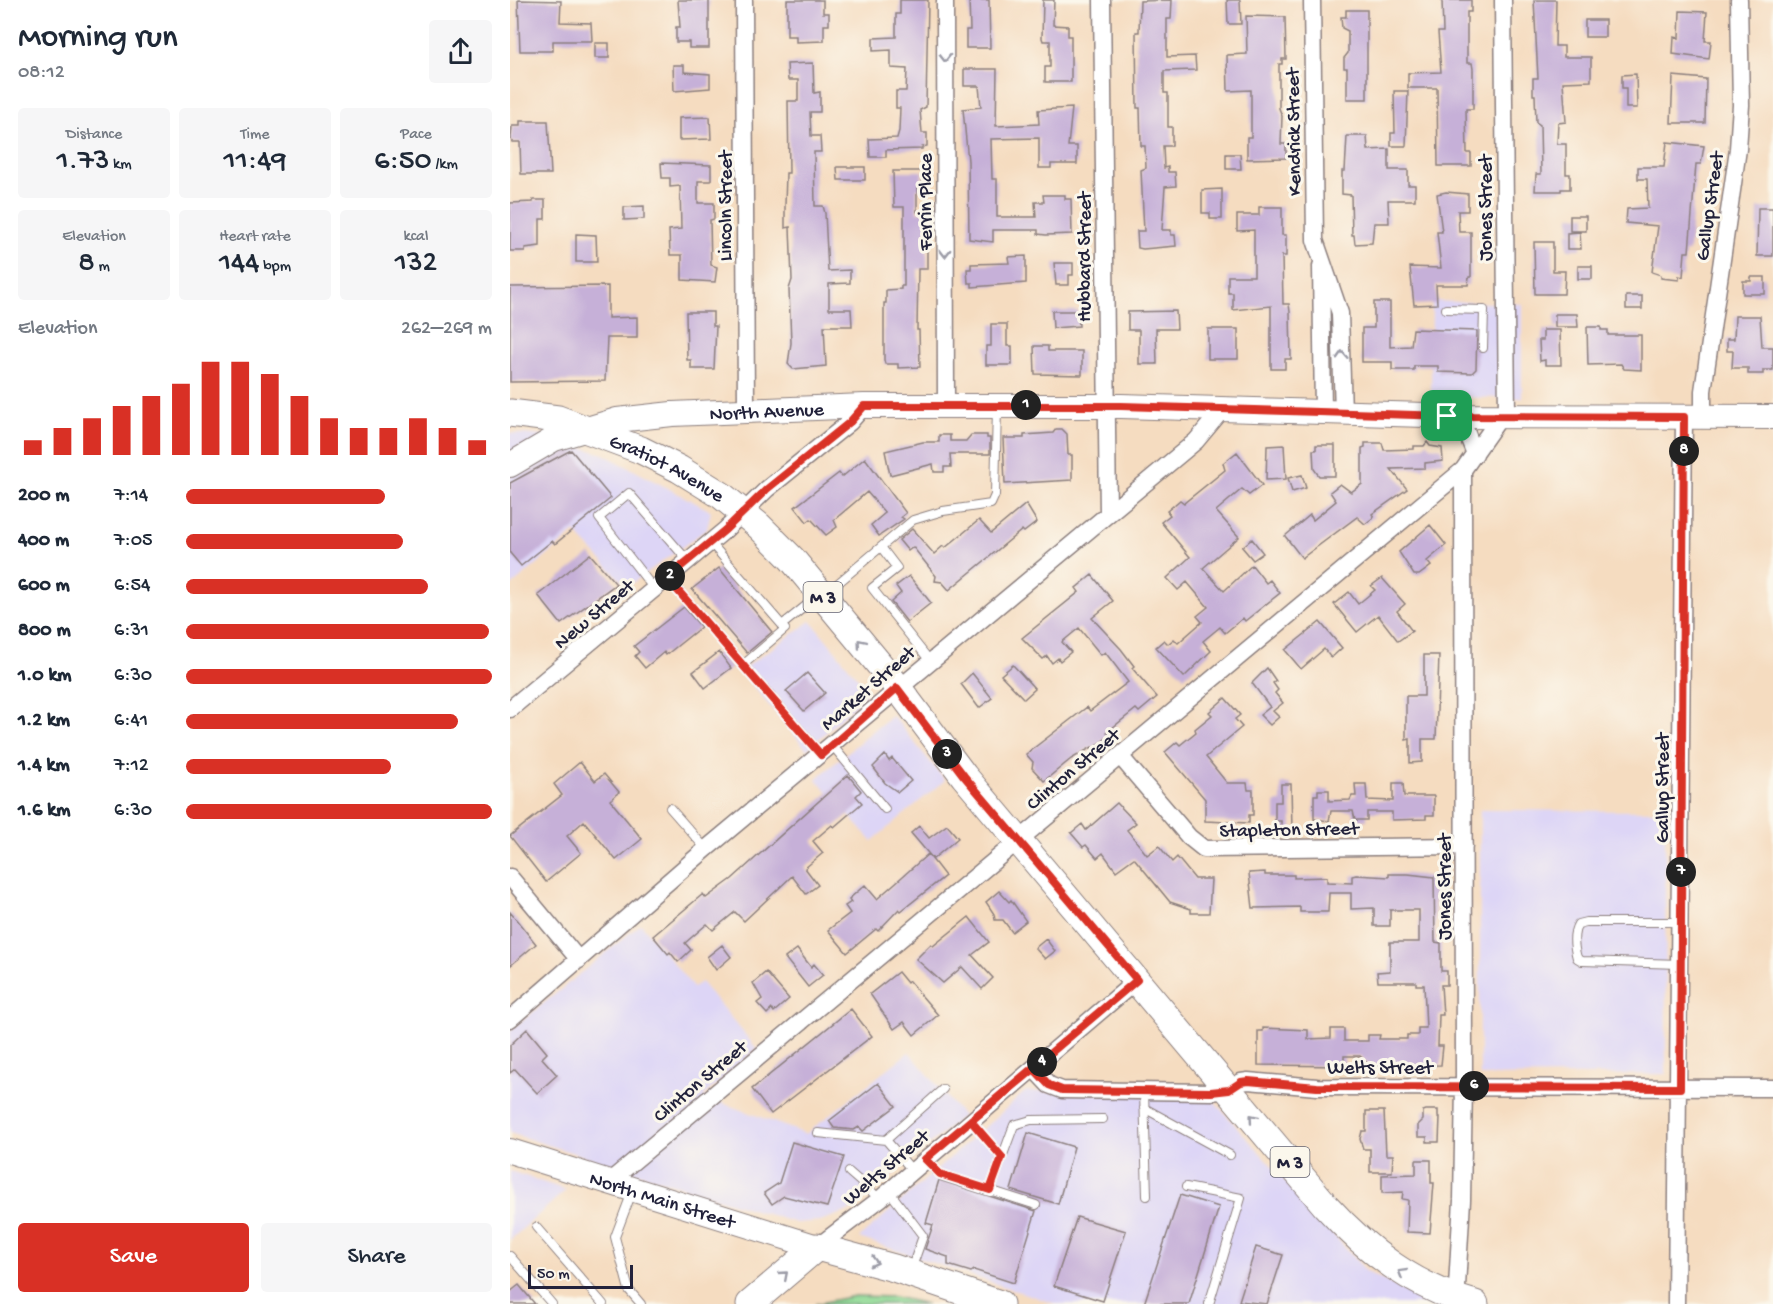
<!DOCTYPE html>
<html lang="en">
<head>
<meta charset="utf-8">
<style>
	body { margin:0; font-family:"Gochi Hand",sans-serif; background:#f6f6f7; color:#1f2937; height:100vh; display:flex; flex-direction:column; font-size:22px; white-space:nowrap }
	* { box-sizing:border-box; margin:0 }
	p { font-size:20px; color:#747a83 }
	.icon { flex:none; width:33px; height:33px; fill:none; stroke:currentColor; stroke-width:2; stroke-linecap:round; stroke-linejoin:round }
	.map { position:relative; flex:1; overflow:hidden }
	.panel { display:flex; flex-direction:column; background:#fff; width:510px }
	.panel>* { flex:none }
	.scale { position:absolute; left:18px; bottom:15px; width:105px; box-sizing:border-box; padding-left:6px; border:3px solid #22223b; border-top:0; font-size:16px; line-height:21px; white-space:nowrap; color:#22223b; -webkit-text-stroke:4px #fbf7ec; paint-order:stroke }
	.pin { position:absolute; display:grid; place-items:center; width:51px; height:51px; color:#fff; margin:-26px; border-radius:12px; box-shadow:0 3px 9px #0006 }
	.km { position:absolute; width:30px; height:30px; margin:-15px; border-radius:50%; background:#222; color:#fff; font-size:16px; line-height:30px; text-align:center }
	.round { display:grid; place-items:center; flex:none; width:63px; height:63px; border-radius:6px; background:#f6f6f7 }
	.summary { display:flex; align-items:center; justify-content:space-between; height:102px; padding:0 18px }
	h1 { font-size:33px; font-weight:600; line-height:45px }
	.figures { display:grid; grid-template-columns:repeat(3,1fr); gap:9px; height:102px; padding:6px 18px }
	.figures div { display:grid; align-content:center; border-radius:6px; background:#f6f6f7; text-align:center }
	.figures b { font-size:30px; font-weight:600 }
	.figures small { font-size:16px; font-weight:400 }
	.figures p { font-size:16px }
	.chart { height:168px; padding:12px 18px }
	.chart p { display:flex; justify-content:space-between }
	.chart svg { width:100%; height:108px; margin-top:6px; stroke:#d93025; stroke-width:6 }
	.action { display:flex; gap:12px; margin-top:auto; padding:12px 18px }
	.action a { flex:1; height:69px; border-radius:6px; background:#d93025; color:#fff; font-size:24px; font-weight:600; line-height:69px; text-align:center }
	.action a+a { background:#f6f6f7; color:#1f2937 }
	ul { padding:0 18px; list-style:none; font-size:20px }
	li { display:grid; grid-template-columns:96px 72px 1fr; align-items:center; height:45px }
	li i { height:15px; border-radius:8px; background:#d93025 }
	main { display:flex; flex:1; min-height:0 }
	.map>svg:first-child { display:block }
	.built { fill:#ddd5f6 }
	.green { fill:#91da96; stroke:#5a7e68; stroke-width:1.5 }
	.building { fill:#c6b0d8 }
	.lines { fill:none; stroke-linecap:round; stroke-linejoin:round }
	.lane-casing { stroke:#8c7f7e; stroke-width:10 }
	.street-casing { stroke:#8c7f7e; stroke-width:19 }
	.secondary-casing { stroke:#8c7f7e; stroke-width:26 }
	.primary-casing { stroke:#8c7f7e; stroke-width:29 }
	.lane { stroke:#fff; stroke-width:8 }
	.street { stroke:#fff; stroke-width:16 }
	.secondary { stroke:#fff; stroke-width:24 }
	.primary { stroke:#fff; stroke-width:27 }
	.oneway { stroke:#9c9ca7 }
	.route-casing { stroke:#fff; stroke-width:12 }
	.route { stroke:#d93025; stroke-width:8 }
	.labels { text-anchor:middle; stroke-width:6; stroke-linejoin:round; paint-order:stroke }
	.shield { fill:#fbf7ec; stroke:#636270; stroke-width:1.5 }
	.shield-label { font-size:18px; font-weight:bold; fill:#22223b }
	.street-label { font-size:20px; fill:#22223b; stroke:#fbf7ec }
</style>
</head>
<body>
<main>
<section class="panel">
<div class="summary"><div><h1>Morning run</h1><p>08:12</p></div><a class="round"><svg class="icon" aria-label="share" viewBox="0 0 24 24"><path d="M12 15V3M7 8l5-5 5 5M5 13v7h14v-7"/></svg></a></div>
<div class="figures">
<div><p>Distance</p><b>1.73<small> km</small></b></div>
<div><p>Time</p><b>11:49</b></div>
<div><p>Pace</p><b>6:50<small> /km</small></b></div>
</div>
<div class="figures">
<div><p>Elevation</p><b>8<small> m</small></b></div>
<div><p>Heart rate</p><b>144<small> bpm</small></b></div>
<div><p>kcal</p><b>132</b></div>
</div>
<div class="chart"><p><span>Elevation</span>262–269 m</p>
<svg viewBox="0 0 160 44" preserveAspectRatio="none"><path d="M5 44V38M15 44V33M25 44V29M35 44V24M45 44V20M55 44V15M65 44V6M75 44V6M85 44V11M95 44V20M105 44V29M115 44V33M125 44V33M135 44V29M145 44V33M155 44V38"/></svg>
</div>
<ul>
<li><b>200 m</b>7:14<i style="width:65%"></i></li>
<li><b>400 m</b>7:05<i style="width:71%"></i></li>
<li><b>600 m</b>6:54<i style="width:79%"></i></li>
<li><b>800 m</b>6:31<i style="width:99%"></i></li>
<li><b>1.0 km</b>6:30<i style="width:100%"></i></li>
<li><b>1.2 km</b>6:41<i style="width:89%"></i></li>
<li><b>1.4 km</b>7:12<i style="width:67%"></i></li>
<li><b>1.6 km</b>6:30<i style="width:100%"></i></li>
</ul>
<div class="action"><a>Save</a><a>Share</a></div>
</section>
<div class="map">
<svg width="1263" height="1304" viewBox="0 0 1263 1304">
	<rect width="100%" height="100%" fill="#fbf7ec"/>
	<filter id="ink" filterUnits="userSpaceOnUse"><feTurbulence type="fractalNoise" baseFrequency=".0167" numOctaves="2"/><feDisplacementMap in="SourceGraphic" scale="12" xChannelSelector="R" yChannelSelector="G"/><feConvolveMatrix kernelMatrix="1 2 1 2 8 2 1 2 1" color-interpolation-filters="sRGB"/></filter>
	<filter id="wash" filterUnits="userSpaceOnUse"><feTurbulence type="fractalNoise" baseFrequency=".008" numOctaves="4" result="noise"/><feDisplacementMap in="SourceGraphic" scale="24" xChannelSelector="R" yChannelSelector="G"/><feGaussianBlur stdDeviation="1.35" result="paint"/><feColorMatrix in="noise" values="0 0 0 0 0 0 0 0 0 0 0 0 0 0 0 0 0 1.4 0 .05"/><feComposite in="paint" operator="in"/></filter>
	<g filter="url(#wash)">
		<rect width="100%" height="100%" fill="#f5dcc0"/>
		<!-- built -->
		<path class="built" d="M922 301 1012 304V398L921 397Z
			M0 433 34 436 93 454 201 511 197 529 117 587 65 532 0 587Z
			M301 621 359 692 297 750 230 671Z
			M382 715 435 780 362 841 306 779Z
			M970 810 1155 811 1156 1074 970 1076Z
			M131 924 183 987 191 982 247 1049 193 1096 296 1134 399 1052 453 1116 341 1210 310 1221 286 1223 0 1133V1031Z
			M516 1091 701 1098 857 1272 920 1304H546L349 1238Z
			M0 1171 56 1190 0 1240Z"/>
		<!-- green -->
		<path class="green" d="M345 1296 384 1297 417 1304H305Z"/>
		<g id="blocks">
			<!-- building -->
			<path class="building" d="M8 0 51 1 50 22 81 23 82 41H43V51H10Z
				M168 0H199V48H179V42H166V27H170Z
				M277 0H313V13H319V25H314V41L286 42V36H277Z
				M390 0H418L416 107 410 110 412 133H417V146L412 147V149L376 150V157H360L359 139 387 138 389 131 390 108H386V91H396L397 69 381 68V50L363 51V38L386 37V14H390Z
				M459 0H479L480 48H456V30H460Z
				M533 0H544L543 25 558 26V36H561V82H535V67H540V41H533L532 38Z
				M662 0 661 19H657V57L685 56 686 70 654 71V93H658V127H662V146H653L654 168 658 167V172H665L666 186 655 187 652 230H661V235H665L666 246 633 249 628 248 627 231H634L631 170 636 168 635 146H631L630 108H627L626 32H629L630 1Z
				M717 0H730L731 24H718Z
				M932 0H961V12H957V63H962L963 69V109H956L957 153H961V166H928L927 88H898V73L931 72 928 32H933Z
				M1024 0H1046L1045 46H1054V57H1081V81L1053 82 1056 122 1048 123 1047 144H1056V174H1060V189H1051V191H1025L1026 174H1031L1030 125 1026 122 1025 95H1023V78H1028Z
				M836 10H857V99H837V68H834V58L838 53V31L832 28 831 17H836Z
				M1170 11 1197 12 1195 41H1201L1199 59 1163 54 1164 37 1169 38Z
				M736 16 775 17 776 59H772V64H769V108L772 116 771 144H776V158L737 159V137H741V90L718 91 717 55 737 54Z
				M1075 20H1095V37H1075Z
				M85 43H99V58H85Z
				M303 63 304 93 310 92V112H300L301 136H310L311 152H304L305 206H313L315 213 318 271 340 270V283L319 284V309H341L342 326H314L316 366 283 369 278 364 281 343 279 289 282 280 280 227 275 228V206L276 173H279L278 101H288V80H278L277 64Z
				M163 65H174V72L200 74V88L164 91Z
				M454 69H487L486 126 529 124 528 110 562 108 558 146H567V164H541V168H529V138L481 139 482 179H487V217H526L525 202H534L533 195H555V199H561L562 234 536 235 528 234V230H483V242L459 239 458 161 453 109 471 107 469 86H454Z
				M1126 74 1127 108H1116V88H1112V75Z
				M1163 76 1196 79 1195 123H1161Z
				M884 91H898L896 146H881V133H885Z
				M200 117 201 139 169 140V118Z
				M10 121H38L41 174H11L10 142H2L1 139 2 126H10Z
				M837 136H857L858 150 879 149V170H898V185H905V200H878L879 223H864L862 243 845 244 844 235H842L841 195 832 194V171H835Z
				M1157 142 1194 146 1191 164H1186L1179 252H1175L1173 277 1169 276V280L1151 278V275L1142 272 1148 226 1116 223 1117 209 1138 208 1137 179H1128V167H1154Z
				M716 154H730L731 169H716Z
				M151 163 201 165V181H188V203H204V219L200 220 201 265 207 267 205 282 172 280V255H160L159 230 171 229 170 186 160 187V178H152Z
				M327 167H355V180H328Z
				M383 171H412V189L407 188V212L421 211 422 231H418L417 239V269H408L407 330H409L410 367 388 368V364H375L374 360V303H376V290L391 289V286H394V207H384Z
				M712 189V219H700V213H692V190Z
				M936 192 958 194V211H948L949 232H961V277H959L958 285H926L927 304 904 305 900 267 931 268 927 232H932L927 194Z
				M23 200H35V219H30V246L15 248V251H0V203L23 202Z
				M134 206V219L114 220V207Z
				M749 207H772V235H776V256H772L773 304H779L780 312 781 359H775V369H761V306L723 310V293H718V276H744V230L727 231V215H749Z
				M1248 208H1263V256H1247Z
				M1060 216H1076V231H1060Z
				M1070 232 1071 249H1057V233Z
				M66 234 86 235 87 262H66Z
				M1024 242H1043V271H1055L1054 294H1025Z
				M516 256V283L462 287V283H458L457 269H461V264L499 263 498 257Z
				M544 263H563V275H559V285H546Z
				M1068 266H1082V279H1068Z
				M1241 277H1255V294H1233V281H1241Z
				M98 286V318L127 317V338H97L95 381 0 382V287Z
				M1116 296H1132V309H1116Z
				M864 302H880V347L901 346 903 329 967 331 966 369 962 373 928 372V366H904V370H882V362H852V328H864Z
				M542 311H568L569 326 543 328Z
				M666 311 667 329H646L647 364H629V330H618V312Z
				M176 312H203V326H206L204 369H181V360H177Z
				M1045 314H1067L1068 327H1045Z
				M1225 316H1250L1252 347H1263V370H1253V374H1238V368H1222L1223 351H1217V339H1224Z
				M481 324H497V346H502V365H476V346H481Z
				M1077 327H1091V330H1098V335H1131V370L1114 369 1111 364 1078 365Z
				M698 329H728V359H698Z
				M1033 330H1050L1051 365H1035V360L1030 361 1029 340H1033Z
				M524 346H538V351H572V375L525 374Z
				M546 429H552L557 434 558 455H562V480L495 484 493 438H514V435L543 433Z
				M429 435H440V441H456L461 435H477V438H480V454H440L441 467H434V472H424L423 464 380 475 375 451 413 442H429Z
				M917 442 920 446 932 448 933 461 915 463V468L881 469 897 489 862 514 864 517 855 524 847 517 792 558 775 536 800 515 803 520 826 501 820 492 830 484 841 492 852 484V448L855 447V443H872L874 450 904 449V446H914Z
				M774 445 776 479 756 480 757 446Z
				M806 445H825V476H809L804 469 803 450H806Z
				M61 450 101 498 45 544 42 541 11 566 0 553V483Z
				M727 452 752 485 739 495 732 489 706 511 729 537 693 568 714 591 742 565 756 583 760 580 770 593 735 621 733 618 715 633 710 627 693 641 701 651 674 677 646 647 654 640 658 644 664 639 668 643 692 622 687 616 698 607 677 582 668 590 657 578 680 557 651 522 660 515 657 511 670 500 674 503 715 470 713 463Z
				M355 458 396 513 391 517 394 519 369 536 361 525 375 513 357 492 324 520 327 527 316 535 301 519 297 522 285 507 329 473 332 477Z
				M792 475 796 488 782 492 778 478Z
				M516 504 527 522 514 532 512 530 439 590 432 582 425 581 426 576 403 547 398 551 389 540 402 529 424 554 433 546 435 548 469 520 481 533Z
				M920 525 936 545 917 561 921 566 909 575H904L889 552Z
				M742 539 753 553 743 560 732 547Z
				M80 554 106 584 51 624 28 595Z
				M209 568 262 632 237 653 182 589Z
				M582 575 603 601 582 618 611 649 624 666 622 668 647 697 629 712 626 709 597 732 600 735 583 749 582 747 561 759 534 781 522 768 523 762 516 754 577 707 580 711 618 682 595 652 591 655 569 628 552 642 561 652 550 661 548 658 542 663 537 656 533 659 512 638 569 592 566 588Z
				M399 576 421 603 397 622 381 602 391 593 386 586Z
				M872 578 895 604 887 611 902 631 888 641 868 615 847 632 824 604 839 592 848 604 865 590 861 586Z
				M174 607 191 627 156 655 154 652 135 668 125 656 129 652 124 646Z
				M810 622 832 648 821 658 814 649 791 669 775 650Z
				M209 652 221 668 195 688 183 672Z
				M914 655H929L926 739H912V762L900 763V739L896 740V696H914Z
				M503 665 525 689 514 699 491 675Z
				M757 668 766 681 763 683 768 690 765 693 773 703 763 711 769 717 760 725 750 715 760 707 742 683Z
				M297 673 315 693 294 711 276 691Z
				M462 673 482 698 469 708 451 684Z
				M715 698 730 715 725 719 732 727 696 757 717 783H737L738 790H743V815H739V823L695 821V799L655 752 667 742 670 745 686 732 685 729 702 715 699 712Z
				M375 755 379 761 382 758 401 781 388 792 375 783 363 767Z
				M70 762 85 781 94 774 109 792 100 800 132 839 106 860 74 821 57 836 71 853 36 882 0 836 52 795 44 784Z
				M338 775 351 791 346 796 352 803 324 827 322 825 303 841 313 853 295 868 308 885 296 894 282 876 234 921 225 912 203 930 197 924 175 943 181 950 168 962 160 952 158 954 143 936 193 894 196 898 222 879Z
				M883 783H893L894 796H924V815H916V819L882 820V812H857V820H845L843 811H821L819 821 804 819V795H808V790H819V801L840 800 842 796H846L845 784H856L857 800 883 801Z
				M771 784H781L782 832H771V821H765V802H771Z
				M607 803 626 823 617 830 637 855 649 846 662 862 667 857 685 879H701L699 913H681V909L660 902 624 858 606 871 593 853 587 858 576 845 573 847 561 833 572 824 576 830Z
				M437 825 448 838 423 859 401 833 409 826 419 838Z
				M418 854 435 876 391 911 389 909 368 931 366 929 337 953 318 930 340 913 335 906 341 902 339 899 355 885 367 899Z
				M755 872V875H784V878L817 877V882L842 883V876L846 875 879 877V874H898L924 877 925 942 931 943V971H937V985H931L933 1015H929L928 1046H933L931 1065 867 1066 858 1064 850 1056H834V1066L748 1065V1031H753V1028L798 1030V1039L821 1038V1029H834V1041H858V1035H870L869 1039H897V1035H908V1028H916L914 985H906V982H868L867 972 880 971V942H909V910H880V926H864V908L841 909V893H819L818 912H790V907L743 908 739 873Z
				M489 891 499 902 501 900 516 921 502 932 493 920H485L484 914 476 902Z
				M0 912 26 944 0 966Z
				M459 917 479 942 462 955 483 978 472 989 452 967 433 983 406 959 421 944 423 946Z
				M536 939 545 951 535 959 525 948Z
				M212 945 221 957 206 970 197 957Z
				M287 949 301 967 304 964 313 975 298 987 275 958Z
				M256 972 279 999 264 1012 262 1009 257 1014 247 1003 252 999 243 983Z
				M388 972 397 983 399 981 428 1015 404 1035 394 1022 384 1029 360 994Z
				M341 1009 362 1036 261 1114 242 1089Z
				M17 1029 37 1053 32 1058 47 1075 27 1093 5 1069 0 1073V1045Z
				M368 1083 386 1106 353 1131 349 1127 344 1130 324 1128 319 1121Z
				M916 1110H928V1117H930L929 1142H917V1137H908V1125L913 1120V1111Z
				M856 1111H874L876 1155H883L882 1172H860V1149H853L850 1139 852 1131H856Z
				M518 1133 564 1147 548 1204 501 1190Z
				M282 1142 334 1157 317 1207 274 1196 262 1204 254 1193 269 1183Z
				M906 1160H921V1183H924L920 1233 897 1232 898 1200 892 1199 893 1192 872 1193V1175L906 1174Z
				M429 1180 526 1211 504 1283 464 1270 461 1272 438 1265V1257L415 1249 423 1225 416 1223Z
				M670 1195 709 1207 679 1304H634Z
				M567 1217 616 1231 593 1301 544 1286Z
				M746 1247 773 1255 757 1304 729 1301Z
				M9 1285 25 1304H0V1292Z"/>
		</g>
	</g>
	<g filter="url(#ink)">
		<use href="#blocks" fill-opacity="0" stroke="#8c7f7e" stroke-width="1.5"/>
		<g class="lines">
			<!-- lane casing -->
			<g class="lane-casing">
				<path id="lane" d="M936 309 974 310 973 348
					M200 542 272 625 308 596
					M371 547 387 568 362 588 420 661
					M157 578 311 754
					M144 589 89 518 119 493 178 561
					M315 594 403 520 433 511 481 504 485 495 487 407
					M234 664 275 629
					M322 745 375 809
					M160 808 196 849
					M1170 922H1076L1068 924C1062 934 1064 947 1067 958L1072 961 1170 964
					M634 1091 637 1196
					M634 1108 720 1155
					M461 1121 492 1157
					M308 1133 376 1140
					M415 1160 430 1174 526 1205
					M402 1170 376 1140 433 1089
					M339 1172 370 1199
					M676 1187 731 1198 699 1304
					M480 1190 504 1125 521 1120 593 1119
					M379 1191 413 1236 401 1270
					M122 1192 105 1237 119 1290 131 1304
					M26 1227 93 1304
					M0 1256 42 1304"/>
			</g>
			<!-- street casing -->
			<g class="street-casing">
				<path id="street" d="M234 0 236 411
					M435 0 436 405
					M592 0 598 514
					M802 0 805 240 830 313 833 413
					M993 0 997 416
					M811 266 813 412
					M950 416 965 454
					M1193 417V391L1228 149 1231 105 1229 0
					M0 709 215 530 257 489 340 422 354 406
					M610 756 679 837 694 849 954 846
					M0 877 69 960
					M0 1019 196 849 686 441 712 410
					M524 1069 539 1085 552 1090 701 1092 719 1090 731 1082 738 1081 807 1087 1263 1088
					M100 1181 953 470 991 416
					M307 1247 370 1199 627 980
					M946 1304 952 1200 954 1086 953 470
					M1166 1304 1174 417"/>
			</g>
			<!-- secondary casing -->
			<g class="secondary-casing">
				<g id="secondary">
					<path id="s1" d="M0 465 44 439 107 420 162 414 354 406H611L950 416 1263 417"/>
					<path id="s2" d="M0 1151 307 1247"/>
				</g>
			</g>
			<!-- primary casing -->
			<g class="primary-casing">
				<g id="primary">
					<path id="s3" d="M0 413 48 419 131 450 169 469 211 495 249 526 282 559 379 676 454 776 816 1206C858 1252 904 1287 965 1304"/>
					<path d="M240 1304 307 1247 384 1268 490 1304"/>
				</g>
			</g>
			<!-- lane -->
			<use href="#lane" class="lane"/>
			<!-- street -->
			<use href="#street" class="street"/>
			<!-- secondary -->
			<use href="#secondary" class="secondary"/>
			<!-- primary -->
			<use href="#primary" class="primary"/>
		</g>
		<!-- one-way arrows -->
		<defs><path id="oneway-chevron" d="M-2-3.5L2.5 0L-2 3.5" fill="none" stroke-width="1.6" stroke-linecap="round" stroke-linejoin="round" transform="scale(1.5)"/></defs>
		<g class="oneway">
			<use href="#oneway-chevron" transform="translate(435 58) rotate(90)"/>
			<use href="#oneway-chevron" transform="translate(435 253) rotate(90)"/>
			<use href="#oneway-chevron" transform="translate(832 355) rotate(-92)"/>
			<use href="#oneway-chevron" transform="translate(351 643) rotate(-130)"/>
			<use href="#oneway-chevron" transform="translate(743 1118) rotate(-130)"/>
			<use href="#oneway-chevron" transform="translate(364 1262) rotate(15)"/>
			<use href="#oneway-chevron" transform="translate(892 1273) rotate(-149)"/>
			<use href="#oneway-chevron" transform="translate(274 1275) rotate(-41)"/>
		</g>
	</g>
	<g class="lines" filter="url(#ink)">
		<!-- route casing -->
		<g class="route-casing">
			<path id="route" d="M937 416 611 406H354L340 422 257 489 215 530 157 578 311 755 387 688 454 776 627 980 415 1159 430 1174 480 1190 492 1157 461 1121 524 1069 539 1085 552 1090 701 1092 719 1090 731 1082 738 1081 807 1087 1170 1088 1174 417 937 416"/>
		</g>
		<!-- route -->
		<use href="#route" class="route"/>
	</g>
	<g class="labels">
		<!-- shield labels -->
		<g class="shield">
			<rect x="293.5" y="582" width="39" height="30" rx="4.5"/>
			<rect x="760.5" y="1147" width="39" height="30" rx="4.5"/>
		</g>
		<g class="shield-label">
			<text x="313" y="603">M 3</text>
			<text x="780" y="1168">M 3</text>
		</g>
		<!-- street labels -->
		<g class="street-label">
			<text transform="translate(782 132) rotate(-91)" y="7">Kendrick Street</text>
			<text transform="translate(414 202) rotate(-90)" y="7">Ferrin Place</text>
			<text transform="translate(214 206) rotate(-90)" y="7">Lincoln Street</text>
			<text transform="translate(1198 206) rotate(-82)" y="7">Gallup Street</text>
			<text transform="translate(974 208) rotate(-90)" y="7">Jones Street</text>
			<text transform="translate(573 257) rotate(-90)" y="7">Hubbard Street</text>
			<text dy="7" stroke="none"><textPath href="#s1" startOffset="267">North Avenue</textPath></text>
			<text dy="7" stroke="none"><textPath href="#s3" startOffset="168">Gratiot Avenue</textPath></text>
			<text transform="translate(83 613) rotate(-40)" y="7">New Street</text>
			<text transform="translate(357 687) rotate(-41)" y="7">Market Street</text>
			<text transform="translate(562 768) rotate(-40)" y="7">Clinton Street</text>
			<text transform="translate(1151 788) rotate(-90)" y="7">Gallup Street</text>
			<text transform="translate(779 828) rotate(-1)" y="7">Stapleton Street</text>
			<text transform="translate(933 887) rotate(-90)" y="7">Jones Street</text>
			<text x="870" y="1073">Welts Street</text>
			<text transform="translate(189 1080) rotate(-40)" y="7">Clinton Street</text>
			<text transform="translate(375 1166) rotate(-40)" y="7">Welts Street</text>
			<text dy="7" stroke="none"><textPath href="#s2" startOffset="160">North Main Street</textPath></text>
		</g>
	</g>
</svg>
<div class="scale">50 m</div>
<div class="pin" style="left:937px;top:416px;background:#1e9e55"><svg class="icon" aria-label="arrive" viewBox="0 0 24 24"><path d="M6 21V4h12l-3 4 3 4H6"/></svg></div>
<b class="km" style="left:516px;top:405px">1</b>
<b class="km" style="left:160px;top:576px">2</b>
<b class="km" style="left:437px;top:754px">3</b>
<b class="km" style="left:532px;top:1062px">4</b>
<b class="km" style="left:964px;top:1086px">6</b>
<b class="km" style="left:1171px;top:872px">7</b>
<b class="km" style="left:1174px;top:451px">8</b>
</div>
</main>
</body>
</html>
